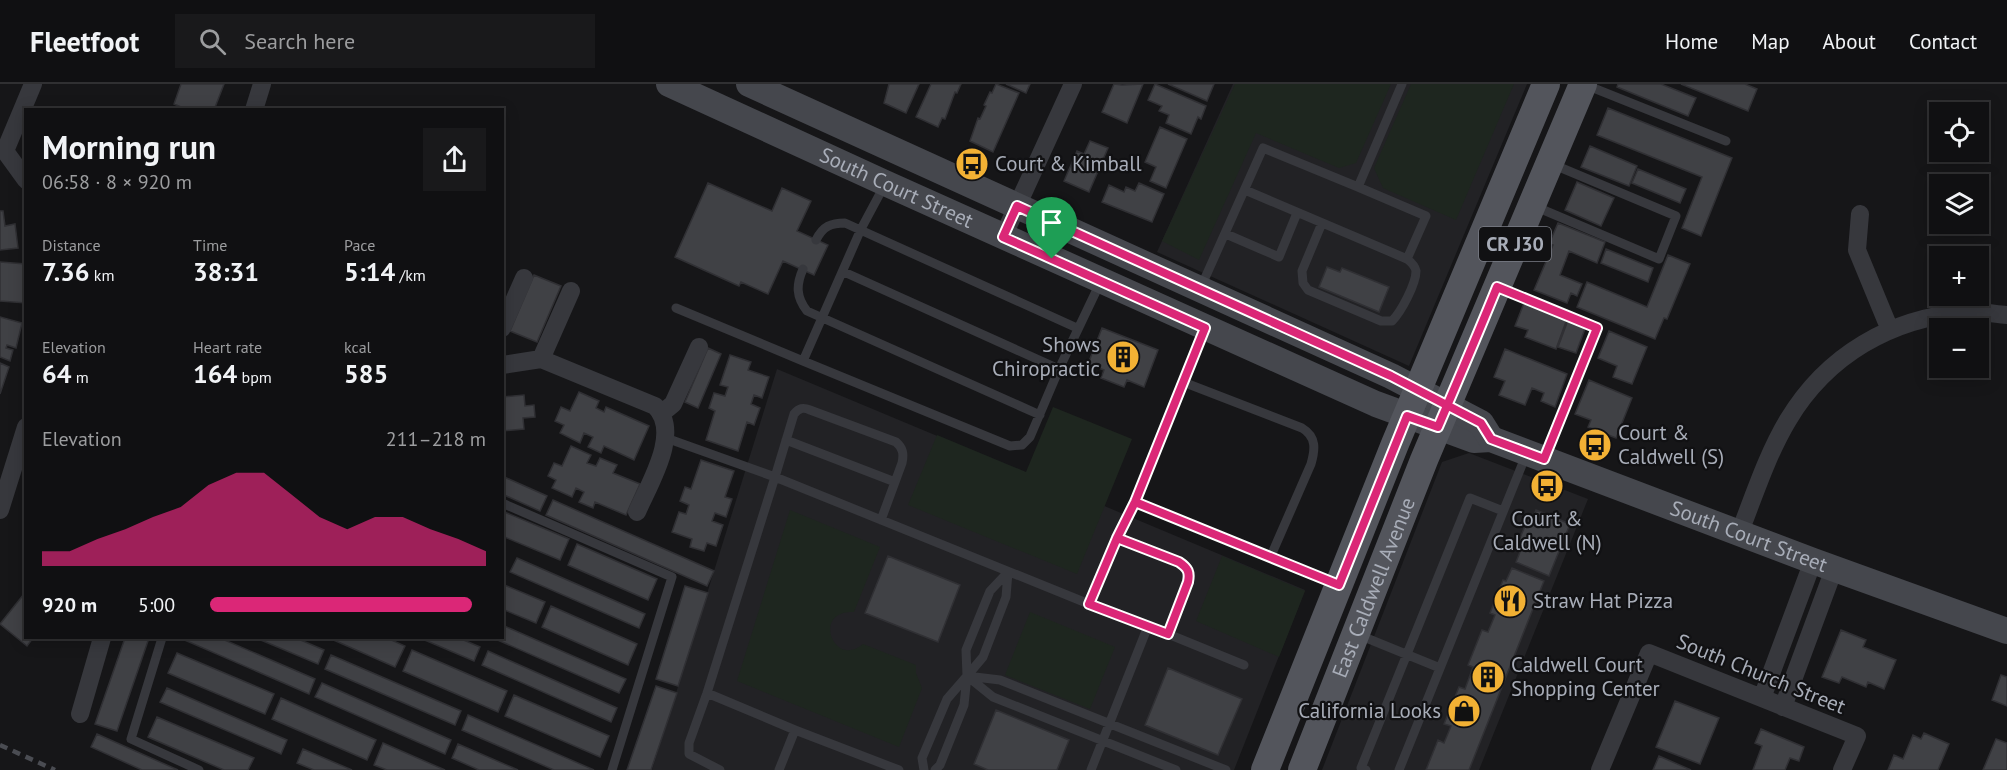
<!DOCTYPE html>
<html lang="en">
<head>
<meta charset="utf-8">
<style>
	body { margin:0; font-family:"PT Sans",sans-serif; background:#19191b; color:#f1f3f6; height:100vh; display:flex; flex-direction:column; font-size:22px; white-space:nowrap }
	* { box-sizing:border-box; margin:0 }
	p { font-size:20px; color:#9c9d9f }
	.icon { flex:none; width:33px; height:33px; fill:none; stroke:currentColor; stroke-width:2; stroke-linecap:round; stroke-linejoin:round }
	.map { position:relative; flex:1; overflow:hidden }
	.panel { position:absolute; left:24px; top:24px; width:480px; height:531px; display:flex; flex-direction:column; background:#101012; border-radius:0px; box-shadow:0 3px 15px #0003,0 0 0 2px #303032 }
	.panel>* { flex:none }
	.buttons { position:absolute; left:1929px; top:18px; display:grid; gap:12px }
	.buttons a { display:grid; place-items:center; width:60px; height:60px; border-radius:0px; background:#101012; box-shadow:0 3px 15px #0003,0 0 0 2px #303032; font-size:30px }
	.pin { position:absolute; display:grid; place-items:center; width:51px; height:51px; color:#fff; margin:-62px -26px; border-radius:50% 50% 50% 0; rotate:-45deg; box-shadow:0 0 6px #0007 }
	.pin .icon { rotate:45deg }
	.round { display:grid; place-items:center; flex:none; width:63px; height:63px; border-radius:0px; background:#19191b }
	.headline { display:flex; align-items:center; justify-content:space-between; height:102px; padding:0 18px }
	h1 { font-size:33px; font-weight:700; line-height:45px }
	.metrics { display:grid; grid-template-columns:repeat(3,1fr); gap:9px; height:102px; padding:6px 18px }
	.metrics div { display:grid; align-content:center }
	.metrics b { font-size:26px; font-weight:700 }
	.metrics small { font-size:16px; font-weight:400 }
	.metrics p { font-size:16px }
	.chart { height:168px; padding:12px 18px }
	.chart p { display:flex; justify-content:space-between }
	.chart svg { width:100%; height:108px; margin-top:6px; fill:#db2777; opacity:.7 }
	ul { padding:0 18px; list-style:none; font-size:20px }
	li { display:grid; grid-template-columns:96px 72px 1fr; align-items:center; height:45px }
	li i { height:15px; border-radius:8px; background:#db2777 }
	header { display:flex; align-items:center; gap:36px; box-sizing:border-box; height:84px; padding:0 30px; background:#101012; border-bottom:2px solid #303032 }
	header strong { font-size:28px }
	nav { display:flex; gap:33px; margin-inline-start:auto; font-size:21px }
	.search { width:420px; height:54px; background:#19191b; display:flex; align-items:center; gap:15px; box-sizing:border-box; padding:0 21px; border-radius:0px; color:#9c9d9f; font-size:22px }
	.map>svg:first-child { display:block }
	.built { fill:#222225 }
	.green { fill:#1e261f }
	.building { fill:#404145; stroke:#303034; stroke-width:1.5 }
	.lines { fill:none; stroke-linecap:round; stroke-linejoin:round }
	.lane { stroke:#37383d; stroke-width:9 }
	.street { stroke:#37383d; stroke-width:18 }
	.secondary { stroke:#45474d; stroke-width:26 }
	.primary { stroke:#53555c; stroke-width:28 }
	.rail { stroke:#4a4c52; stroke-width:4.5; stroke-dasharray:8 6; stroke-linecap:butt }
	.route-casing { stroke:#fff; stroke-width:12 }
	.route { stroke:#db2777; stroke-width:8 }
	.labels { text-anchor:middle; stroke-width:4.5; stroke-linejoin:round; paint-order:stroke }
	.shield { fill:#111113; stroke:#7b7e86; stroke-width:1.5 }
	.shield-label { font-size:20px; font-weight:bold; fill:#a8adb8 }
	.poi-label { font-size:21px; fill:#a8adb8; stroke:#111113; text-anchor:start }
	.street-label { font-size:21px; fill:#a8adb8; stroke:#111113 }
</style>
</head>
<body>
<header>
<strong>Fleetfoot</strong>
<div class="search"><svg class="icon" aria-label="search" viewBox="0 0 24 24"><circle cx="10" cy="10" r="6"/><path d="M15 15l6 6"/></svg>Search here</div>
<nav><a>Home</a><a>Map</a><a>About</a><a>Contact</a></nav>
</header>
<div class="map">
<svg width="2007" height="686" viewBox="0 0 2007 686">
	<rect width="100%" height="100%" fill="#161618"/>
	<!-- built -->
	<path class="built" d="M1233 0H1527L1409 282 1157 168Z
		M777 285 1305 506 1234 686H652Z
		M1469 369 1588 415 1479 686H1322L1442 378Z"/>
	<!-- green -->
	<path class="green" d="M1235 0H1391L1356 79 1339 84 1256 49 1199 176 1162 157Z
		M1411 0H1514L1456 136 1383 104 1374 84Z
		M1053 323 1132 355 1077 490 908 421 937 351 1026 388Z
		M790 426 880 463 854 528C811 526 834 585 863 560L916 581V589L922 604 899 663 737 597Z
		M1222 472 1305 507 1279 573 1196 537Z
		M1030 528 1115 563 1090 625 1005 591Z"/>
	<!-- building -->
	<path class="building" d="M181 0H224L214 26H188L174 20Z
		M889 0H919L906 29 884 19Z
		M931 0H961L957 9 955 8 945 35 942 34 938 43 916 33Z
		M996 0 1019 9 993 68 970 57 978 34 980 35 986 22 984 21 990 8 992 9Z
		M1006 0H1030L1026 9Z
		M1114 0 1122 1 1143 0 1127 39 1102 28Z
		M1155 0 1206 22 1201 35 1198 33 1191 50 1166 39 1169 31 1159 27 1162 22 1148 16Z
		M1168 0H1214L1207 17Z
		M1618 0H1661L1696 14 1688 32 1617 3Z
		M1681 0H1745L1757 5 1748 27Z
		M1608 24 1732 74 1701 152 1682 144 1702 93 1597 51Z
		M1160 43 1187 55 1166 104 1150 97 1156 83 1145 78Z
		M1090 57 1108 64 1089 108 1064 97 1077 67 1084 70Z
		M1590 62 1637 82 1629 102 1581 83Z
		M1638 85 1686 105 1680 119 1632 99Z
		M1577 98 1614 114 1601 142 1565 126Z
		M708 99 772 127 782 104 811 117 797 147 828 161 814 191 783 177 768 210 741 198 739 202 675 173Z
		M1139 99 1164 110 1152 138 1102 118 1109 101 1124 108 1126 103 1135 107Z
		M0 127H3L5 142 15 140 18 164 0 166Z
		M1558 139 1605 158 1597 179 1569 167 1560 191 1582 200 1577 212 1571 209 1567 219 1534 206 1553 161 1549 160Z
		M1606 165 1653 184 1648 198 1601 179Z
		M1668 171 1690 180 1667 235 1664 234 1655 255 1577 223 1587 198 1647 223Z
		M0 178 26 180V219L0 217Z
		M1327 183 1340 188 1342 184 1389 203 1379 228 1319 203Z
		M534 191 561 202 537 258 510 247Z
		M1524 219 1567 235 1556 265 1525 253 1528 246 1515 242Z
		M0 233 22 239 16 264 7 261 6 264 13 266 10 277 0 273Z
		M1568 236 1586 242 1576 269 1558 263Z
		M1102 244 1158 266 1144 303 1127 296 1124 303 1101 294 1104 286 1088 280Z
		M1609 247 1647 263 1632 300 1613 293 1617 282 1598 274Z
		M708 264 721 270 698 324 685 318Z
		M1505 265 1567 290 1555 323 1541 317 1544 309 1532 304 1525 321 1499 311 1505 297 1494 293Z
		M730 271 751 278 748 286 769 293 762 314 754 311 751 320 760 324 754 341 747 338 738 367 706 356 715 327 709 324 714 309 725 312 728 303 720 301Z
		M0 279 9 283 0 310Z
		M1589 296 1632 314 1616 354 1588 343 1591 336 1575 330Z
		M579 308 599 317 596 324 604 328 606 323 649 342 634 376 604 362 601 369 588 363 593 353 584 349 580 359 560 349 564 341 555 337 561 323 570 327Z
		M524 311 525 322 534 321 535 333 523 334 524 345 502 347V313Z
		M571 362 591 371 587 379 596 382 600 374 617 381 613 389 640 400 626 431 595 418 593 424 579 418 584 408 576 404 572 413 552 404 556 396 548 392 554 379 562 382Z
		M701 376 734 387 725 413 732 415 726 433 715 429 712 437 723 441 716 462 707 459 704 467 690 463 692 455 672 448 679 428 686 430 689 421 680 417 685 403 691 405Z
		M502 392 547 412 540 427 502 410Z
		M553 416 714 487 707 502 546 431Z
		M1536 426 1570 440 1549 492 1516 478 1520 468 1515 466 1530 430 1534 431Z
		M502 427 569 455 560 476 502 452Z
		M577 460 657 495 648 516 568 481Z
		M888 472 960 501 938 558 865 529Z
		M517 474 645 530 639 544 510 488Z
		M1512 484 1544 497 1469 686H1426L1438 656 1444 659 1451 642 1444 640 1459 603 1465 605 1473 583 1468 581 1482 546 1488 548 1495 531 1490 529 1503 496 1506 497Z
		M502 500 545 518 536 539 502 525Z
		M685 502 708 509 678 602 656 595Z
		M24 510 26 511V554H33L27 562 0 540Z
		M551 522 637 560 628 581 542 543Z
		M502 541 626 595 619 609 493 554H502Z
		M1841 546 1866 556 1863 563 1896 576 1884 605 1868 598 1866 603 1842 593 1839 599 1822 593Z
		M125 554H149L117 647 95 640Z
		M180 554H220L315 595 309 610Z
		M256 554H296L324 566 318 580Z
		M329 554H387L405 562 395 583Z
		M420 554H459L480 563 474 577Z
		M412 566 507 607 498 628 403 587Z
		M488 567 617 624 611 638 482 581Z
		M177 569 274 610 265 630 168 589Z
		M331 571 461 627 455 641 325 585Z
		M1168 584 1242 615 1218 671 1145 641Z
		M2001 591 2007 593V622L1992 616Z
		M322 599 451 656 445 670 315 613Z
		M656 602 677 609 651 686H627Z
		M167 604 287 656 281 670 160 618Z
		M514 611 609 652 600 673 505 632Z
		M281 614 376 656 367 676 272 635Z
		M1675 617 1719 634 1700 680 1656 663Z
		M996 626 1069 656 1057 686H988L974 680Z
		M468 631 594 686H554L462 646Z
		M157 633 254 674 248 686H224L148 653Z
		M1761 645 1804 663 1799 677 1790 674 1785 686H1753L1762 662 1755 659Z
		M1924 649 1949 660 1938 686H1888L1894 671 1903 675 1913 651 1921 655Z
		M97 650 178 686H142L91 663Z
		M1996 655 2007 659V686H1983Z
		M383 659 445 686H387L374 681Z
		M458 660 518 686H479L452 674Z
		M303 665 352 686H314L297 679Z
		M1659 672 1691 686H1653Z"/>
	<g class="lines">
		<!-- lane -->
		<path class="lane" d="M1586 1 1726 57
			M884 102 861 145 803 277 1010 362 1022 361 1030 353 1059 285 1100 199
			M1358 103 1426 132 1407 175
			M1245 106 1407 175C1411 178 1415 182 1416 187 1416 200 1401 228 1392 237H1381L1308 206 1303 199 1302 187 1322 139
			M1534 122 1659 175 1676 132 1552 80
			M1226 150 1279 173 1297 129
			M816 156C823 142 831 139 845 139L1077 244
			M803 185C796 201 796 213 807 227L1040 331
			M844 188 1059 285
			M1201 203 1263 64 1358 103 1402 0
			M1501 204 1597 244 1545 373
			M676 224 803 277
			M1183 298 1302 344C1317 353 1315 366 1311 380L1270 474
			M666 354 775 393 794 330C799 324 803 323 810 326L896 358C903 364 904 370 902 379L881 436
			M786 356 895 398
			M1135 418 1337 500
			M502 419 672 493 612 686
			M1117 454 1179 478 1186 482 1190 490 1168 550 1244 581
			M1148 542 1168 550
			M1359 551 1440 584
			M162 554 131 655 199 686
			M967 592 1000 596 1226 686
			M967 592 993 613 1176 686
			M707 609 795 646 779 686
			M795 646 899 686
			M720 686 689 670V659L707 609 775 393 1089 520
			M924 686 922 674 947 615 967 592 966 566 990 507 1008 488
			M935 686 940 681 964 621 967 592 983 573 1006 513 1008 488
			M1091 686 1148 542 1089 520 1117 454 1135 418 1204 246
			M1366 686 1361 684 1470 414 1503 427
			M1399 686 1526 371"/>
		<!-- street -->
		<path class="street" d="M254 26 262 0
			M26 96 5 67 33 0
			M1860 130 1857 166 1890 246
			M1003 153 1073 0
			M502 244 524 194
			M541 275 571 207
			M502 281 541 275 655 322C682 348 649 400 637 428
			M662 329 673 320 699 263
			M0 426 26 343
			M1739 450C1754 412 1767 371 1788 336 1827 271 1891 234 1966 228 1979 227 1994 230 2007 231
			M1762 614 1813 477
			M1783 623 1834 485
			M80 630 102 554
			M1600 686 1649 569 1857 652 1842 686"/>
		<!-- secondary -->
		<g class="secondary">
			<path id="s1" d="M669 0 885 99 1376 320 1474 356 1491 355 1813 477 2007 547"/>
			<path d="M749 0 1391 292 1481 339 1491 355"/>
		</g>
		<!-- primary -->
		<g class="primary">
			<path d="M1265 686 1395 360 1546 0"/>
			<path id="s2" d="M1302 686 1424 376 1583 0"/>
		</g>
		<!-- rail -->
		<path class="rail" d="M0 661 55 686"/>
	</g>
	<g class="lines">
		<!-- route casing -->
		<g class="route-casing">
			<path id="route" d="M1052 175 1205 244 1135 418 1117 454 1089 520 1168 550 1188 498C1190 488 1188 484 1179 478L1117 454 1135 418 1339 501 1407 332 1438 343C1458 296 1478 250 1497 203L1597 244 1544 375 1491 355 1481 339 1391 292 1017 122 1003 153 1052 175"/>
		</g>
		<!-- route -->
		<use href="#route" class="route"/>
	</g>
	<!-- icons -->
	<defs>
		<g id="bus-disc" transform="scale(1.725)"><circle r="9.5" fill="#f2b134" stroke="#111113"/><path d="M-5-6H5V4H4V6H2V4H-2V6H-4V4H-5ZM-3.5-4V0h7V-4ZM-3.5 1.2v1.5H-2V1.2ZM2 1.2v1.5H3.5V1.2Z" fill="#111"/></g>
		<g id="building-disc" transform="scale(1.725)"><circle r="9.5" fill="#f2b134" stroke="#111113"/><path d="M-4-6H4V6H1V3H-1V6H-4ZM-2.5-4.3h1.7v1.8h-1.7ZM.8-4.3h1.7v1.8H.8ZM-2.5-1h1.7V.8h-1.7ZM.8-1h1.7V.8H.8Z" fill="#111"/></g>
		<g id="restaurant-disc" transform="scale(1.725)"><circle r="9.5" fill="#f2b134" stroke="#111113"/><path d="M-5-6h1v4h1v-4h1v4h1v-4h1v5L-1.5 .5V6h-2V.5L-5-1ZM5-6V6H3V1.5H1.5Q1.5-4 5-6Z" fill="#111"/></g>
		<g id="shop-disc" transform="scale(1.725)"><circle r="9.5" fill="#f2b134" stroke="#111113"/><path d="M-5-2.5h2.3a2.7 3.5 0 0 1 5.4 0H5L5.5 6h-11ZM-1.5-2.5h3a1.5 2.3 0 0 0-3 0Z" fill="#111"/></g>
	</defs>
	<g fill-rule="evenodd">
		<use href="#bus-disc" x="972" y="80"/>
		<use href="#building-disc" x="1123" y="273"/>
		<use href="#bus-disc" x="1595" y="361"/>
		<use href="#bus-disc" x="1547" y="402"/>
		<use href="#restaurant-disc" x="1510" y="517"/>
		<use href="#building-disc" x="1488" y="593"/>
		<use href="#shop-disc" x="1464" y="627"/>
	</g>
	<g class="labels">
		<!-- shield labels -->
		<rect class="shield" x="1479" y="143" width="72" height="34" rx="4.5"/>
		<g class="shield-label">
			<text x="1515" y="167">CR J30</text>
		</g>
		<!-- poi labels -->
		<g class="poi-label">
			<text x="995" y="87">Court &amp; Kimball</text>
			<text x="1100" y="268" text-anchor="end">Shows<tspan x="1100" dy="24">Chiropractic</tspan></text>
			<text x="1618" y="356">Court &amp;<tspan x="1618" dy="24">Caldwell (S)</tspan></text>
			<text x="1547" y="442" text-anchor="middle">Court &amp;<tspan x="1547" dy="24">Caldwell (N)</tspan></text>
			<text x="1533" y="524">Straw Hat Pizza</text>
			<text x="1511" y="588">Caldwell Court<tspan x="1511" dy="24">Shopping Center</tspan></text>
			<text x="1441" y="634" text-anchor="end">California Looks</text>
		</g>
		<!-- street labels -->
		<g class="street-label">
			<text dy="7" stroke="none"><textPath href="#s1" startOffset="250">South Court Street</textPath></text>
			<text dy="7" stroke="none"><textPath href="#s1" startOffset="1173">South Court Street</textPath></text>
			<text dy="7" stroke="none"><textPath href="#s2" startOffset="196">East Caldwell Avenue</textPath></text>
			<text transform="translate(1761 590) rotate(22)" y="7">South Church Street</text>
		</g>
	</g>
</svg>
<div class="buttons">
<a><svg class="icon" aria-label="locate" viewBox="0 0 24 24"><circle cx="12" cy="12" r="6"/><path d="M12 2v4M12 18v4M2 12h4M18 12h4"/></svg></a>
<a><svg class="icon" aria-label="layers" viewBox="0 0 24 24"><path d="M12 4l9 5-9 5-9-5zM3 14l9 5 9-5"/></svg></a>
<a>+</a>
<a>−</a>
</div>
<div class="pin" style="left:1052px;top:175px;background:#1e9e55"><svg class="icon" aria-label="arrive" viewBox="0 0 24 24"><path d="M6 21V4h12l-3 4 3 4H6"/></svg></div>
<section class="panel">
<div class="headline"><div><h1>Morning run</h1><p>06:58 · 8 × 920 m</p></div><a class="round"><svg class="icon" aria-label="share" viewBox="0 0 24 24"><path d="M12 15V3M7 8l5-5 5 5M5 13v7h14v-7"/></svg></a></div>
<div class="metrics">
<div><p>Distance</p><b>7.36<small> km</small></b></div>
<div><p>Time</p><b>38:31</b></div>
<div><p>Pace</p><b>5:14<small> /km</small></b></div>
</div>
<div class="metrics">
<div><p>Elevation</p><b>64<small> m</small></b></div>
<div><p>Heart rate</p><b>164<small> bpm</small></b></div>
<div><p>kcal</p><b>585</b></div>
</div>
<div class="chart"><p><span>Elevation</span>211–218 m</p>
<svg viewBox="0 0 160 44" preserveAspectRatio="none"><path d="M0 44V38L10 38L20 33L30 29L40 24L50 20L60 11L70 6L80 6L90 15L100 24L110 29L120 24L130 24L140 29L150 33L160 38V44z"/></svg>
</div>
<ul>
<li><b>920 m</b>5:00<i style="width:95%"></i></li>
</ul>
</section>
</div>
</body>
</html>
